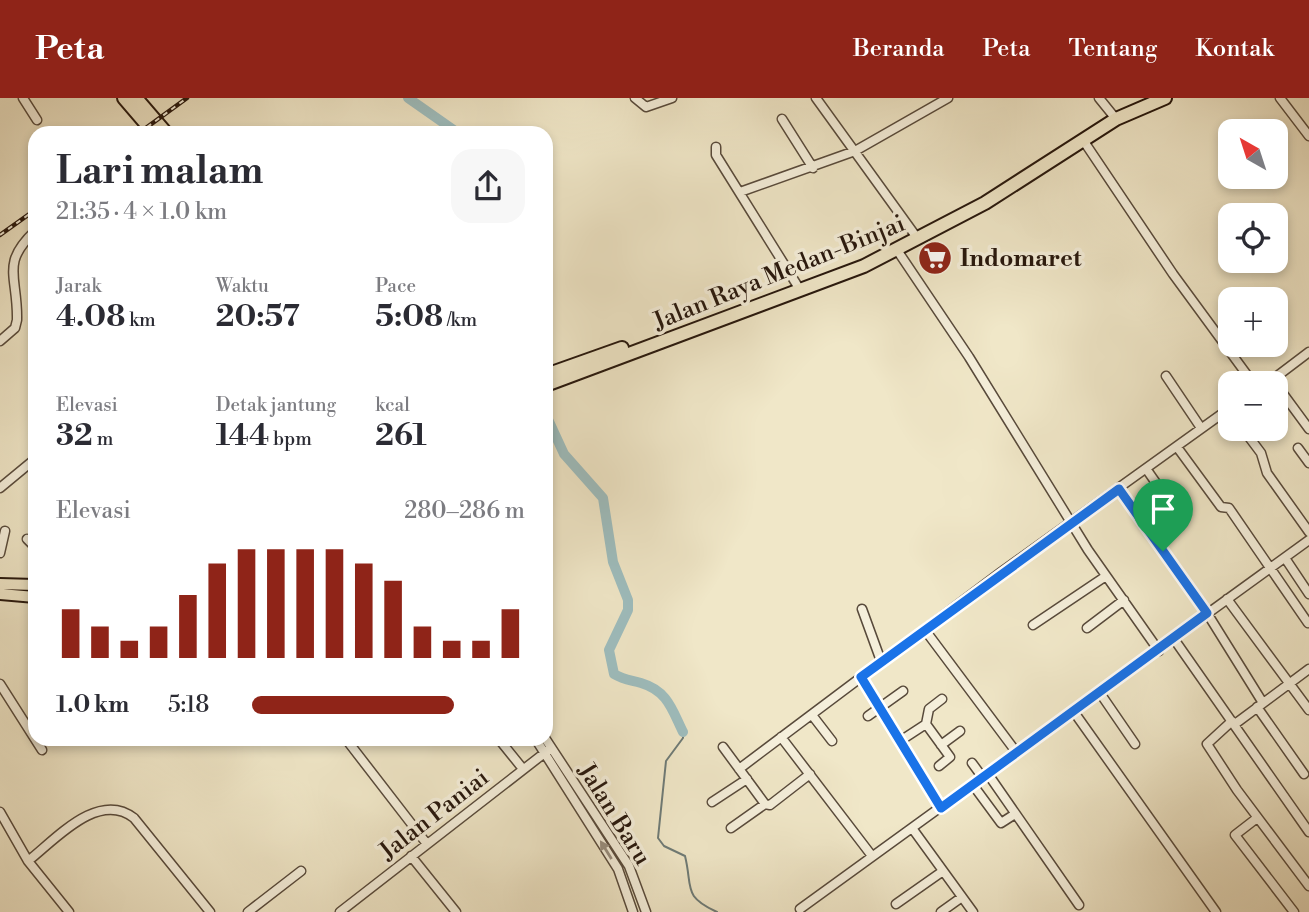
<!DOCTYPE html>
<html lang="id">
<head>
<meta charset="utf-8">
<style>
	body { margin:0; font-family:"Libre Bodoni",serif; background:#f7f7f7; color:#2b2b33; height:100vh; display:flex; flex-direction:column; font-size:26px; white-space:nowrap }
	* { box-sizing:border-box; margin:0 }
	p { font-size:23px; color:#7c7c81 }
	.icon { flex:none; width:38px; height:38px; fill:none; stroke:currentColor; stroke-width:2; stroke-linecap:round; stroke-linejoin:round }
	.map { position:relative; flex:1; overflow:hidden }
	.side { position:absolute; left:28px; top:28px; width:525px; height:620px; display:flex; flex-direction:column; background:#fff; border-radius:21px; box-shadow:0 4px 10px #0003 }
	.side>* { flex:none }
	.needle { width:46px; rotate:321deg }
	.tools { position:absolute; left:1218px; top:21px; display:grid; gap:14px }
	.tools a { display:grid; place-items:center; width:70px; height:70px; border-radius:14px; background:#fff; box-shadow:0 4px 10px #0003; font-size:35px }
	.pin { position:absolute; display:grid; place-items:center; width:60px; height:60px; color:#fff; margin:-72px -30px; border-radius:50% 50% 50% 0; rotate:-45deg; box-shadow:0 0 7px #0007 }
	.pin .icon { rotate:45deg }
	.round { display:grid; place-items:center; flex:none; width:74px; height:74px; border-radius:21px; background:#f7f7f7 }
	.headline { display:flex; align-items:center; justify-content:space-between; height:119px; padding:0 28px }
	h1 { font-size:38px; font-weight:800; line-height:52px }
	.stats { display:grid; grid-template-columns:repeat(3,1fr); gap:10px; height:119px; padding:7px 28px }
	.stats div { display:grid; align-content:center }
	.stats b { font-size:30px; font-weight:800 }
	.stats small { font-size:19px; font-weight:400 }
	.stats p { font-size:19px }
	.chart { height:196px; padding:14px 28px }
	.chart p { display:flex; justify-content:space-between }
	.chart svg { width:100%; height:126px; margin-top:7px; stroke:#8f2418; stroke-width:6 }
	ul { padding:0 28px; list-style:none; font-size:23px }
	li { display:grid; grid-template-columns:112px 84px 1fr; align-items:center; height:52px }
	li i { height:18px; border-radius:9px; background:#8f2418 }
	header { display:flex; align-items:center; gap:42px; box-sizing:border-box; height:98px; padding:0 35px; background:#8f2418; color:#fff }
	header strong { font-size:33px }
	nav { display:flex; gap:38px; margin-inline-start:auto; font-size:24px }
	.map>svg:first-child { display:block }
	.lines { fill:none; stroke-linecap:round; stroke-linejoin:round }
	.stream { stroke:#6e7b77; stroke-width:2 }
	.river { stroke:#9ebebf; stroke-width:10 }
	.minor-casing { stroke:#584a3b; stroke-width:11 }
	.major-casing { stroke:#26160c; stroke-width:14 }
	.highway-casing { stroke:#26160c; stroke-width:16 }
	.minor { stroke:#f5efdb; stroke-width:8 }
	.major { stroke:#f0e7c8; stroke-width:10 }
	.highway { stroke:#f0e7c8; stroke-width:12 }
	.rail-casing { stroke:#26160c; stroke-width:4.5 }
	.rail { stroke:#f5efdb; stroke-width:2; stroke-dasharray:5; stroke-linecap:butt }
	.oneway { fill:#988d7e }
	.route-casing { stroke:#fff; stroke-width:14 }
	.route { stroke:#1a73e8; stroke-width:9 }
	.labels { text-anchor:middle; stroke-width:7; stroke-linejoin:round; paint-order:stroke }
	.poi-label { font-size:24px; font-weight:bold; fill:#26160c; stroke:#f5efdb; text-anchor:start }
	.street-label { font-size:24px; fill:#26160c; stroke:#f5efdb }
</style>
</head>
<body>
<header>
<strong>Peta</strong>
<nav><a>Beranda</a><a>Peta</a><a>Tentang</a><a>Kontak</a></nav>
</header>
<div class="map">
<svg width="1309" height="814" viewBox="0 0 1309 814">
	<rect width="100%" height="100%" fill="#f0e7c8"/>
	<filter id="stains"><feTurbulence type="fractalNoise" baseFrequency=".00286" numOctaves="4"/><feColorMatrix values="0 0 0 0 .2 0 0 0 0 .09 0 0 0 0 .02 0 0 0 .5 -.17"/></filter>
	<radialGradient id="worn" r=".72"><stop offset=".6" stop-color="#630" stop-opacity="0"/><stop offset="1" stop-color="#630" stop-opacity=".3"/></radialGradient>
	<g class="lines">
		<!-- stream -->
		<path class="stream" d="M683 634V640L666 663 658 740 664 748 685 758C693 790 682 798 717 814"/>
		<!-- river -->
		<path class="river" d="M408 0 458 35
			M546 317 564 356 603 400 613 464 628 502V512L609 552 614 576C624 582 631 582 641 585 668 593 672 612 683 634"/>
		<!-- minor casing -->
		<g class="minor-casing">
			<path id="minor" d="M23 0 37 22
				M635 0 646 9 672 0
				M816 0 915 137
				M1099 0 1116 21
				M1280 0 1309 38
				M782 21 813 70
				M1083 42 1173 176 1253 285
				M716 49V57L797 187
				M740 94 855 53 948 0
				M897 152 969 259 1088 452 1159 553
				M0 243 15 230 17 222C18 178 0 166 35 133
				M1166 278 1201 330
				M1273 282 1309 331
				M1268 285 1309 254
				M1243 331 1261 355 1267 375 1309 434
				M1177 349 1221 409 1229 410 1308 525
				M1298 350 1309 365
				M1147 372 1179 418
				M0 390 35 361
				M1119 391 1207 515 1263 605
				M27 441 35 449
				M0 455 5 433
				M1285 460 1309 496
				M1227 501 1309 612
				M862 511 881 563
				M1033 527 1106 478
				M1087 530 1124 502
				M925 532 1017 655
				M1174 541 1309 734
				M861 579 941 710
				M0 586 42 652
				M1100 595 1135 646
				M1257 609 1304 676
				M1074 614 1216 814
				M812 617 832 643
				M868 618 903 593
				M1232 623 1207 646 1237 692 1309 788
				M926 626 950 659 939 668
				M1235 626 1309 571
				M781 639 872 758
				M498 640 523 671
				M535 640 618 771 633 814
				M545 640 629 768 646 814
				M900 643 926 626 929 611 942 601
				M349 645 427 746
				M941 647 960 633
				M723 649 765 706
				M972 665 983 680
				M739 671 1000 475 1230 310
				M988 676 1079 807
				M973 687 1001 725 1015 716
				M712 704 747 681
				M0 714 28 763 69 814
				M1257 720 1235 737 1294 814
				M731 730 765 706 770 707 810 676
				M912 730 973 814
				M411 758 456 814
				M28 763C55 742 98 692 134 720L210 814
				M896 806 943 773
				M800 811 1309 442
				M248 814 301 773
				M340 814 551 650
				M941 814 962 799"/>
		</g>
		<!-- major casing -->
		<g class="major-casing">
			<path id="major" d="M0 486 35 487
				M0 496 35 499"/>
		</g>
		<!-- highway casing -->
		<g class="highway-casing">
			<path id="highway" d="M124 0 154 35
				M136 0 166 35
				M546 277 622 250
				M546 287 864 168 985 105 1116 21 1165 0"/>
		</g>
		<!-- minor -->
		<use href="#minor" class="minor"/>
		<!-- major -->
		<use href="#major" class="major"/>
		<!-- highway -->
		<use href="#highway" class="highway"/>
		<!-- rail casing -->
		<g class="rail-casing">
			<path id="rail" d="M139 35 187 0
				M0 137 35 112"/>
		</g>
		<!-- rail -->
		<use href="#rail" class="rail"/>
	</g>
	<!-- one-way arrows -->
	<defs><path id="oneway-solid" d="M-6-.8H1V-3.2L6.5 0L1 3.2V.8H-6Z" transform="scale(1.75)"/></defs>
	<use class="oneway" href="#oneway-solid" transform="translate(606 752) rotate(-122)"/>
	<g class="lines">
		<!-- route casing -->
		<g class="route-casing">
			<path id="route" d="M1119 391 1207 515 941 710 861 579Z"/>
		</g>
		<!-- route -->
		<use href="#route" class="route"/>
	</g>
	<!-- icons -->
	<defs>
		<g id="supermarket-disc" transform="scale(1.75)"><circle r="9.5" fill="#8f2418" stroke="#f5efdb"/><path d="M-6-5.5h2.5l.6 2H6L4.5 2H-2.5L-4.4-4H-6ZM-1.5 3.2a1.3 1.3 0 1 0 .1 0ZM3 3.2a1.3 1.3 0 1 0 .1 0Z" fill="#fff"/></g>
	</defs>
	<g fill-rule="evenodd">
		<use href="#supermarket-disc" x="935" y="160"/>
	</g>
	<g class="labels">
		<!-- poi labels -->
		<g class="poi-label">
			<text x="960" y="168">Indomaret</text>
		</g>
		<!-- street labels -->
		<g class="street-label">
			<text transform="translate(779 174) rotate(-22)" y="8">Jalan Raya Medan-Binjai</text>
			<text transform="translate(434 716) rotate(-38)" y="8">Jalan Paniai</text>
			<text transform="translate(615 716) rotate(58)" y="8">Jalan Baru</text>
		</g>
	</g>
	<rect width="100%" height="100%" filter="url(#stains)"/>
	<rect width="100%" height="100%" fill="url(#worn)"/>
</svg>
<div class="tools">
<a><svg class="needle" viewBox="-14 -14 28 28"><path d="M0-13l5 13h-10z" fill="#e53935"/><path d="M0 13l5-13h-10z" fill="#7c7c81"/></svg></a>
<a><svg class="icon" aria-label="locate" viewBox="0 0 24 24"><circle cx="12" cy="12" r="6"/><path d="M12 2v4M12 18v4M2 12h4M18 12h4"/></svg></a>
<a>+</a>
<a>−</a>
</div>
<div class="pin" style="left:1163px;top:453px;background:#1e9e55"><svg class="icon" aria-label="arrive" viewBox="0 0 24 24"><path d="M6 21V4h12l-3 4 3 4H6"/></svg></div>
<section class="side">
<div class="headline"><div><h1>Lari malam</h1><p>21:35 · 4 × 1.0 km</p></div><a class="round"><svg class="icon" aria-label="share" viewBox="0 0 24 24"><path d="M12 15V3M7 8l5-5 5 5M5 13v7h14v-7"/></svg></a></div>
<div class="stats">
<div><p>Jarak</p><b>4.08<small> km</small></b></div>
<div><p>Waktu</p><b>20:57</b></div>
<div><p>Pace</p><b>5:08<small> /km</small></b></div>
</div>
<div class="stats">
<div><p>Elevasi</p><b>32<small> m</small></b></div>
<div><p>Detak jantung</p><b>144<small> bpm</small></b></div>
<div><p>kcal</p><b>261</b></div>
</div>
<div class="chart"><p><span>Elevasi</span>280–286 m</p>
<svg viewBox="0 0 160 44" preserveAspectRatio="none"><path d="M5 44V27M15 44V33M25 44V38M35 44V33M45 44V22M55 44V11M65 44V6M75 44V6M85 44V6M95 44V6M105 44V11M115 44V17M125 44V33M135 44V38M145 44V38M155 44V27"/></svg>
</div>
<ul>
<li><b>1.0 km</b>5:18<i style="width:74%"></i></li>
</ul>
</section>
</div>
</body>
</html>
